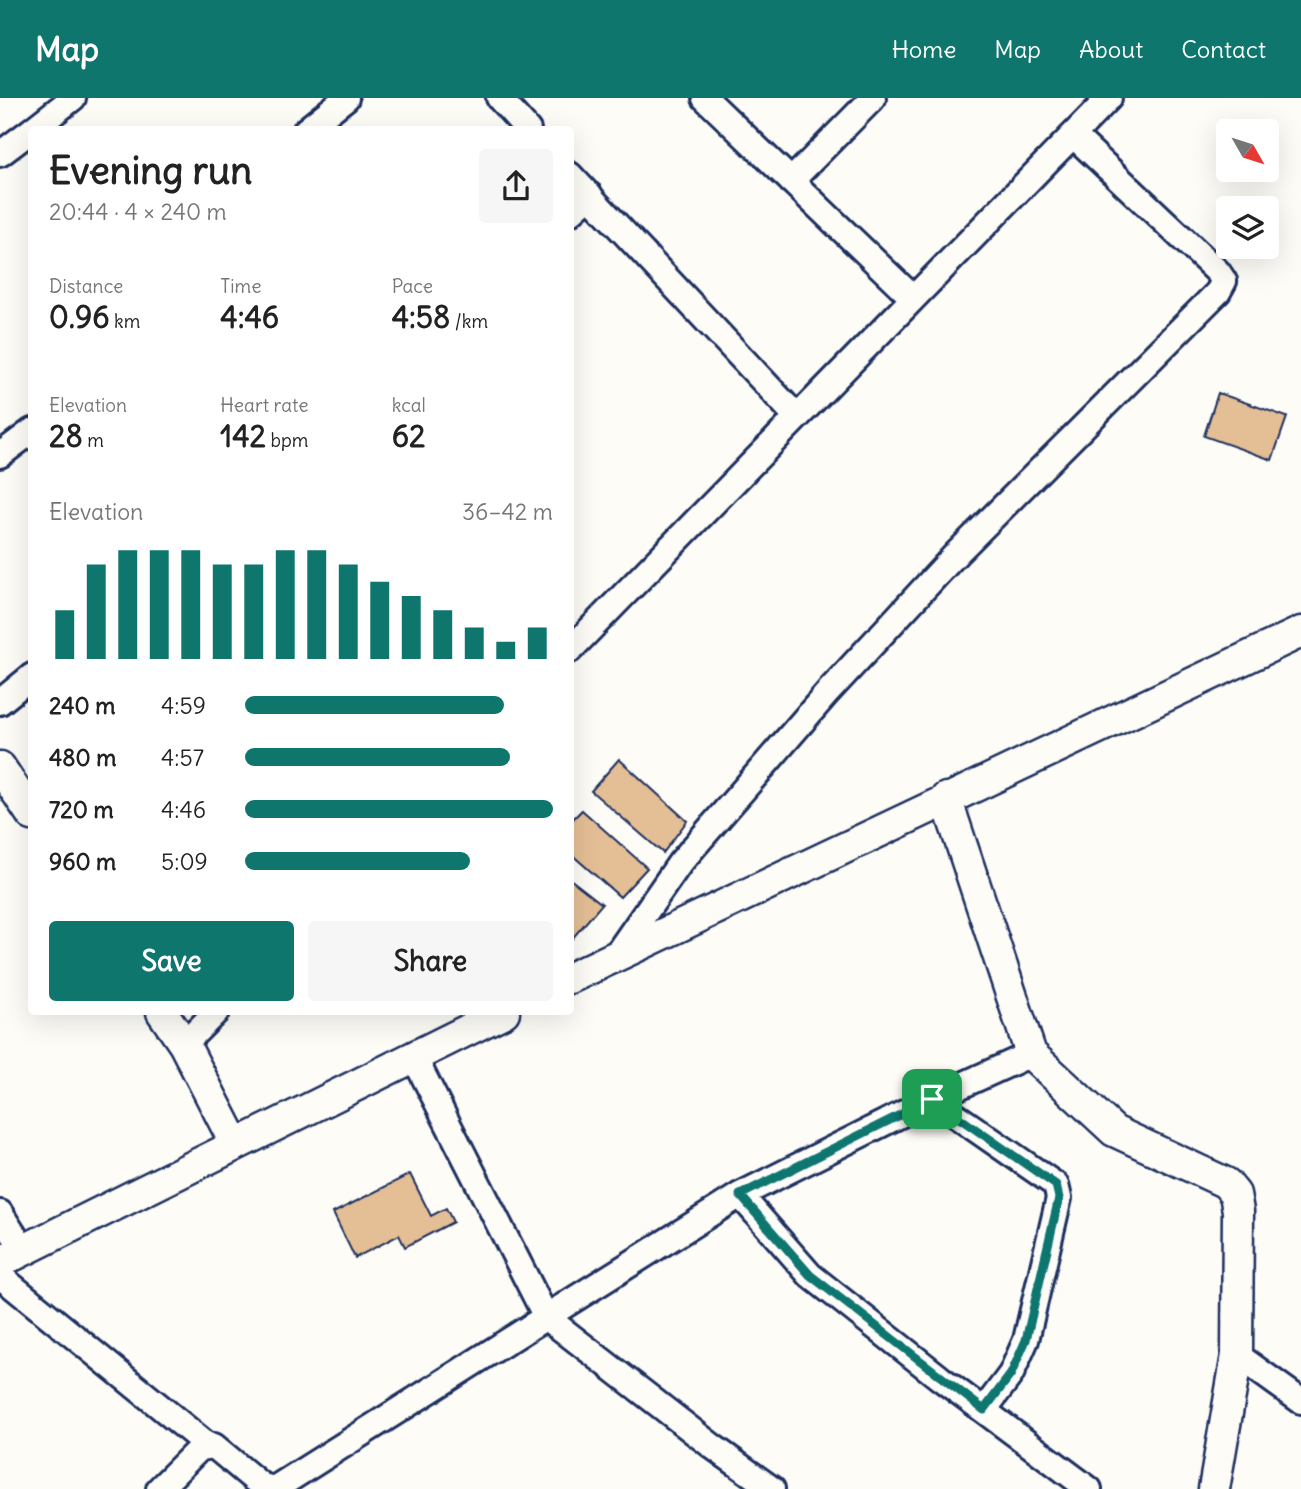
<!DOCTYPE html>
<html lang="en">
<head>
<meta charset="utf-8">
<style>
	body { margin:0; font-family:Delius,sans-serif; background:#f6f6f6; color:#222; height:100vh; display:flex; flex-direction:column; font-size:26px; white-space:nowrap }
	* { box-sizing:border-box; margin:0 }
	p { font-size:23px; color:#767676 }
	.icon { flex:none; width:38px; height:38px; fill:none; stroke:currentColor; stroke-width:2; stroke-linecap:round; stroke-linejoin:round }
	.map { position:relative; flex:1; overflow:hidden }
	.drawer { position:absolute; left:28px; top:28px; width:546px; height:889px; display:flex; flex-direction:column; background:#fff; border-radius:7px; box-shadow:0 7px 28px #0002 }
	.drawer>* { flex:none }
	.needle { width:46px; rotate:129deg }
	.tools { position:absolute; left:1216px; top:21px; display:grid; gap:14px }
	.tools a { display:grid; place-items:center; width:63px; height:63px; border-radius:7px; background:#fff; box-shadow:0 7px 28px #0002; font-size:35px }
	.pin { position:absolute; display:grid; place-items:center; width:60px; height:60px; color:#fff; margin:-30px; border-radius:14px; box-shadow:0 4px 10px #0006 }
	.round { display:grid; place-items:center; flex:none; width:74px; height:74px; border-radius:7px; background:#f6f6f6 }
	.head { display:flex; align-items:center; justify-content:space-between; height:119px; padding:0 21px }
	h1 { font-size:38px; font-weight:800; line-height:52px }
	.stats { display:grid; grid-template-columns:repeat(3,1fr); gap:10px; height:119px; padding:7px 21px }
	.stats div { display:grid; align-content:center }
	.stats b { font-size:30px; font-weight:800 }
	.stats small { font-size:19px; font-weight:400 }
	.stats p { font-size:19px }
	.chart { height:196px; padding:14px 21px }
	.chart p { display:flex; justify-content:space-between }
	.chart svg { width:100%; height:126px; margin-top:7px; stroke:#0f766e; stroke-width:6 }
	.cta { display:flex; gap:14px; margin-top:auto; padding:14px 21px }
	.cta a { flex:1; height:80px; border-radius:7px; background:#0f766e; color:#fff; font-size:28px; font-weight:800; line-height:80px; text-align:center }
	.cta a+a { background:#f6f6f6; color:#222 }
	ul { padding:0 21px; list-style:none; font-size:23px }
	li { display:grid; grid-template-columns:112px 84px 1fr; align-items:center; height:52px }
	li i { height:18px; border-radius:9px; background:#0f766e }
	header { display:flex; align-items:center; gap:42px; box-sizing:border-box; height:98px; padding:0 35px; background:#0f766e; color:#fff }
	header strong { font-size:33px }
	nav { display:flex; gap:38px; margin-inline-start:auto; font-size:24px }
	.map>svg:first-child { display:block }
	.building { fill:#e4be95; stroke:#1b2f5e; stroke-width:2 }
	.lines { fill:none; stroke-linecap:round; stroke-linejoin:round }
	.minor-casing { stroke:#1b2f5e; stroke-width:30 }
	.tertiary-casing { stroke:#1b2f5e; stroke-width:35 }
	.minor { stroke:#fdfcf7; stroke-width:24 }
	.tertiary { stroke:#fdfcf7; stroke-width:30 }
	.route-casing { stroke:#fff; stroke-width:14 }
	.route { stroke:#0f766e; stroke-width:9 }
</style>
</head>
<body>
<header>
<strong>Map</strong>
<nav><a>Home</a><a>Map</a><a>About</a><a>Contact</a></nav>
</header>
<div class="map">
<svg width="1301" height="1391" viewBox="0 0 1301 1391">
	<rect width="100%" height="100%" fill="#fdfcf7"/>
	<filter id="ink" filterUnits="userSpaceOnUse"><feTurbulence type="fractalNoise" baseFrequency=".0143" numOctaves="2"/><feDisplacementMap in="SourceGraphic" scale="14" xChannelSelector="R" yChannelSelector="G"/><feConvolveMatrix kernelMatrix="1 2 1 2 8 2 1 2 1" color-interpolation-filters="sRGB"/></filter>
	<g filter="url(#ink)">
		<!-- building -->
		<path class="building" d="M1218 295 1287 319 1272 362 1204 338Z
			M619 661 687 723 663 755 591 693Z
			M582 712 647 770 620 799 570 755V724Z
			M570 781 602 806 570 843Z
			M410 1076 431 1118 446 1110 453 1124 405 1149 399 1137 355 1160 333 1115Z"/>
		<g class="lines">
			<!-- minor casing -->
			<g class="minor-casing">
				<path id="minor" d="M499 0 528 32
					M705 0 913 200
					M32 32 73 0
					M306 32 346 0
					M0 56 32 32
					M570 77 796 318
					M791 83 873 0
					M570 115 590 97
					M0 357 32 333
					M570 552 1109 0
					M0 604 32 578
					M616 857 680 765 828 594 957 455 1218 194 1224 183 1218 174 1073 37
					M184 946 216 914
					M414 959 546 1219 740 1097 932 1001 1031 956
					M932 1001 1056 1087 1059 1100 1026 1242 1011 1276 984 1312
					M740 1097 810 1177 940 1280 1089 1391
					M0 1115 23 1151
					M0 1178 207 1347
					M1237 1257 1301 1303
					M159 1391 200 1350 214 1348 262 1388 274 1391 546 1219 712 1348 772 1391"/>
			</g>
			<!-- tertiary casing -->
			<g class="tertiary-casing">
				<path id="tertiary" d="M0 669 32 717
					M946 700 1031 956 1114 1033 1226 1085 1235 1096 1238 1113 1237 1257 1214 1391
					M570 880 1301 534
					M162 914 184 946 236 1047
					M0 1164 504 914"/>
			</g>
			<!-- minor -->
			<use href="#minor" class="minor"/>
			<!-- tertiary -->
			<use href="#tertiary" class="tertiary"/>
		</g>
	</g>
	<g class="lines" filter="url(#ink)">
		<!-- route casing -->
		<g class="route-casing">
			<path id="route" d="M932 1001 1056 1087 1059 1100 1026 1242 1011 1276 984 1312 810 1177 740 1097Z"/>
		</g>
		<!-- route -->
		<use href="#route" class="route"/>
	</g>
</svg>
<div class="tools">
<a><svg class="needle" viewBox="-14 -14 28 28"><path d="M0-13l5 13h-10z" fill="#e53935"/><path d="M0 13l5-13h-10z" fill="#767676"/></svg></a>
<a><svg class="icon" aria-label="layers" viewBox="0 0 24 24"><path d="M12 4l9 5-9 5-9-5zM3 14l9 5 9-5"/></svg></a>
</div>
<div class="pin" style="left:932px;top:1001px;background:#1e9e55"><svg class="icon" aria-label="arrive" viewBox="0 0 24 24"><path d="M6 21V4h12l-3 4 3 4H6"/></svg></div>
<section class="drawer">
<div class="head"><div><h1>Evening run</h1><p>20:44 · 4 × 240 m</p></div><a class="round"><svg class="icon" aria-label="share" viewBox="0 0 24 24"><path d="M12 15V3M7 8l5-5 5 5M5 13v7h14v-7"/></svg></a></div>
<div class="stats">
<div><p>Distance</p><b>0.96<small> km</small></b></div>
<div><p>Time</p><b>4:46</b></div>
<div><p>Pace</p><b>4:58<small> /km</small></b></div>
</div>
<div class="stats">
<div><p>Elevation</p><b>28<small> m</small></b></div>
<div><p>Heart rate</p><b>142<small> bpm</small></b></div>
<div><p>kcal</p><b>62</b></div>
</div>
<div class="chart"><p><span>Elevation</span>36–42 m</p>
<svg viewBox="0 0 160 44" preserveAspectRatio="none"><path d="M5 44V27M15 44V11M25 44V6M35 44V6M45 44V6M55 44V11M65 44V11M75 44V6M85 44V6M95 44V11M105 44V17M115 44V22M125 44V27M135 44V33M145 44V38M155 44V33"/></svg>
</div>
<ul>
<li><b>240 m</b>4:59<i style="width:84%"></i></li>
<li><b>480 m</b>4:57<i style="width:86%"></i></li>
<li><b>720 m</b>4:46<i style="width:100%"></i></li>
<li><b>960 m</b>5:09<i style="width:73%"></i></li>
</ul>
<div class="cta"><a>Save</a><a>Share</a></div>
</section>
</div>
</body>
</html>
